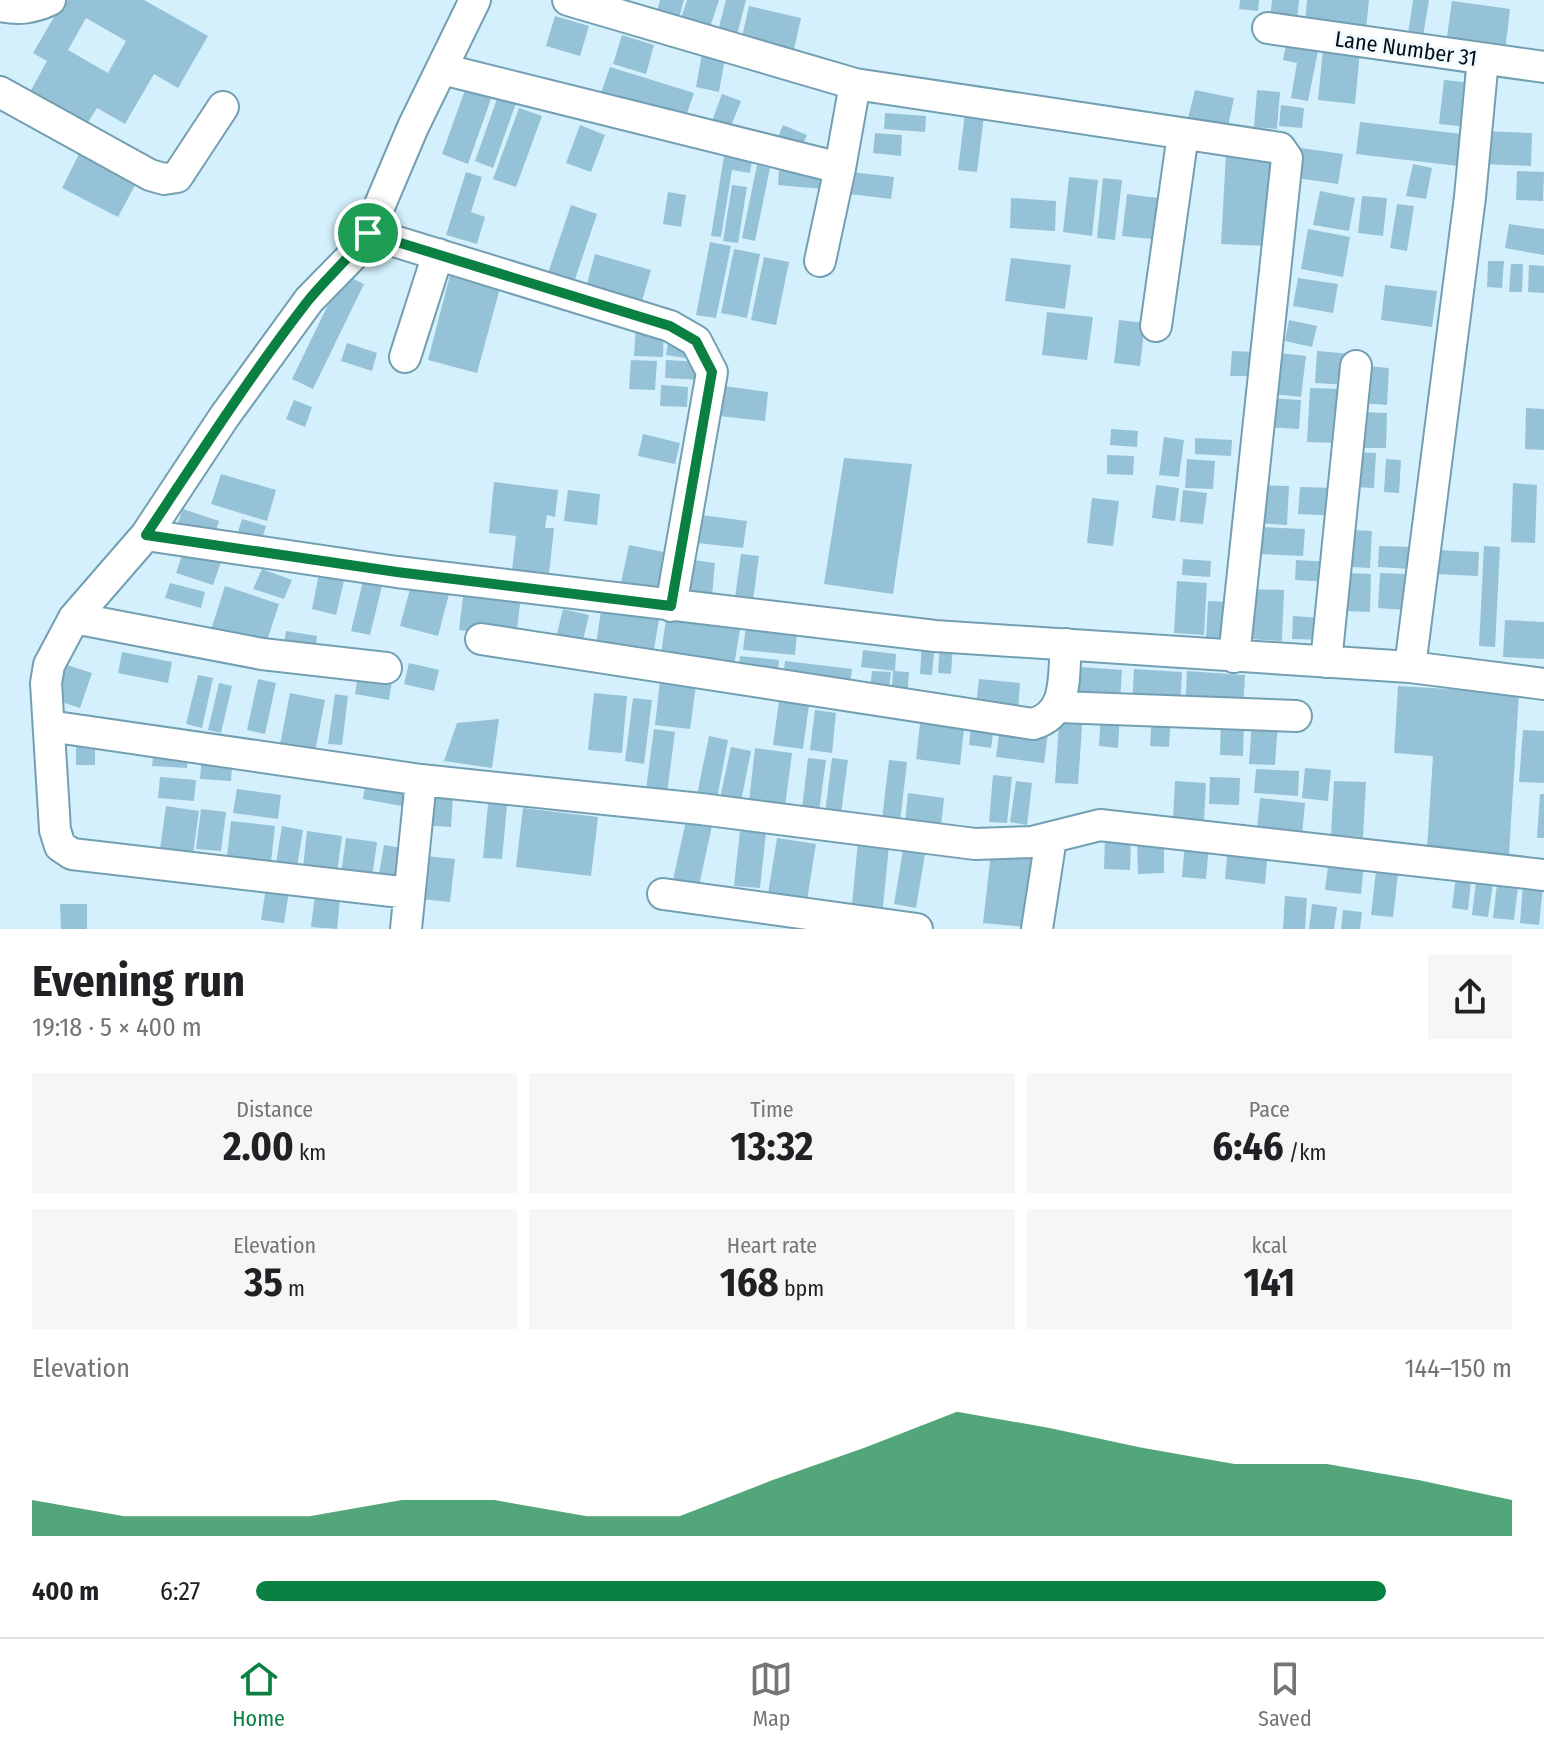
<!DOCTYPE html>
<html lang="en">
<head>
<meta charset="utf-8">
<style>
	body { margin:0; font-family:"Fira Sans Condensed",sans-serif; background:#f6f6f6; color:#202124; height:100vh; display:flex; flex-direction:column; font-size:30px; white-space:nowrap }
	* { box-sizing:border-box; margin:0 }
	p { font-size:26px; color:#757577 }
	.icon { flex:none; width:44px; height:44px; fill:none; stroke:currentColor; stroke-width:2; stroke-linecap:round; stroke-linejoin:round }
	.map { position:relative; height:929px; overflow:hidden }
	.details { display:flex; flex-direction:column; background:#fff; flex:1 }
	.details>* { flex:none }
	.pin { position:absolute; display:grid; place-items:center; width:68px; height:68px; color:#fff; margin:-34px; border:4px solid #fff; border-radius:50%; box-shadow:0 2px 8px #0007 }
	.round { display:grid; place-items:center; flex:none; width:84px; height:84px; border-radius:0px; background:#f6f6f6 }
	.overview { display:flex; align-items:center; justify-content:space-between; height:136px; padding:0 32px }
	h1 { font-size:44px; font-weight:700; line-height:60px }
	.metrics { display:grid; grid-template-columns:repeat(3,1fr); gap:12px; height:136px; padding:8px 32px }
	.metrics div { display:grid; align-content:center; border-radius:0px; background:#f6f6f6; text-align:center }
	.metrics b { font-size:40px; font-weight:700 }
	.metrics small { font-size:22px; font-weight:400 }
	.metrics p { font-size:22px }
	.chart { height:224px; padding:16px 32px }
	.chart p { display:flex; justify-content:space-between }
	.chart svg { width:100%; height:144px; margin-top:8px; fill:#0b8043; opacity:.7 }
	ul { padding:0 32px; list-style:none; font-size:26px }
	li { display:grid; grid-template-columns:128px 96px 1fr; align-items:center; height:60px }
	li i { height:20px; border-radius:10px; background:#0b8043 }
	.menu { display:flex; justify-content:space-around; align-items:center; height:112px; border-top:2px solid #e0e0e0; background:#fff; font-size:22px; color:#757577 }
	.menu a { display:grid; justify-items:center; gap:4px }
	.menu .current { color:#0b8043 }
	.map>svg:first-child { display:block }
	.building { fill:#95c2d6; fill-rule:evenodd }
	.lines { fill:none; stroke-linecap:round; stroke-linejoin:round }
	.minor-casing { stroke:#739fb2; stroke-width:34 }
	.minor { stroke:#fff; stroke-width:30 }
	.route-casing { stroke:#fff; stroke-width:16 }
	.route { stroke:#0b8043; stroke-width:10 }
	.labels { text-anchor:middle; stroke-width:6; stroke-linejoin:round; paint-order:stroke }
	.street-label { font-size:22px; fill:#010d14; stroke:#f1fafe }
</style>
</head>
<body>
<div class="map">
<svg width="1544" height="929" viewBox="0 0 1544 929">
	<rect width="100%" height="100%" fill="#d5f0fd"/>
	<!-- building -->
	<path class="building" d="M64 0H144L208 36 178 88 154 74 125 124 97 108 87 124 30 92 47 61 33 53ZM86 18 126 41 108 73 68 50Z
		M660 0H684L679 18 657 11Z
		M687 0H719L708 33 679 24Z
		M726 0H746L737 35 718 31Z
		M1240 0H1259L1258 11 1239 9Z
		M1272 0H1299L1297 21 1270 18Z
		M1307 0H1369L1366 29 1305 23Z
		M1413 0H1429L1423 36 1408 34Z
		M1452 1 1510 9 1505 51 1446 44Z
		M749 6 801 18 792 58 740 46Z
		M555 16 589 26 580 56 546 46Z
		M622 35 654 45 646 74 613 64Z
		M1287 40 1319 46 1308 101 1291 98 1297 63 1283 60Z
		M1323 49 1360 52 1355 104 1318 100Z
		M702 54 725 58 719 92 696 87Z
		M610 67 694 93 684 122 600 96Z
		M1464 72 1474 73 1468 127 1439 124 1444 80 1464 82Z
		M466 87 492 96 468 164 442 154Z
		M1195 90 1234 98 1227 131 1187 122Z
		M1257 90 1280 92 1277 129 1254 127Z
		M722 94 741 101 731 126 709 129Z
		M498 96 516 103 493 168 475 161Z
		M1281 105 1304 108 1302 128 1279 126Z
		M519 108 542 116 516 187 493 179Z
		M885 113 926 116 925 132 884 129Z
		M965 113 984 116 977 172 958 170Z
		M1360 122 1462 134 1458 166 1356 154Z
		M580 125 605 135 591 172 566 163Z
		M783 125 807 135 800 151 776 142Z
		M1485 131 1532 133 1531 166 1483 164Z
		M875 133 902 135 901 156 873 153Z
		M82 148 139 178 118 217 62 188Z
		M1301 148 1343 154 1338 184 1297 178Z
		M1226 153 1273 155 1268 246 1221 244Z
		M724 156 752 160 750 173 732 170 721 237 711 236Z
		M1413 164 1432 168 1426 199 1406 196Z
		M757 165 770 168 755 241 742 238Z
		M779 169 823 174 822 189 778 185Z
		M844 171 894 177 891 199 841 193Z
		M1517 171 1544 172 1543 201 1516 200Z
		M466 172 482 177 471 212 485 217 477 244 446 235Z
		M1069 177 1098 180 1092 236 1063 232Z
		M1103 178 1122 180 1115 240 1097 238Z
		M732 185 747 187 738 243 723 241Z
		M1320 191 1355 198 1349 231 1313 225Z
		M668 192 686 195 681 227 663 224Z
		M1127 194 1166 199 1162 240 1122 236Z
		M1362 196 1387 198 1383 236 1358 233Z
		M1011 198 1056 201 1055 231 1010 228Z
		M1397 204 1414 206 1407 251 1390 248Z
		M571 205 597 214 573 285 547 276Z
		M1509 224 1544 229V255L1505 248Z
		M1308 229 1350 237 1343 277 1301 269Z
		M710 242 731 246 716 318 696 315Z
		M734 249 760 254 747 318 721 313Z
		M595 254 651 270 639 311 584 295Z
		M764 257 789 262 776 325 751 320Z
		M1011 258 1071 265 1065 309 1005 301Z
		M1488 261H1504L1502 288 1487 287Z
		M1511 264H1523L1522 292H1509Z
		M1529 265 1544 266V293L1528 292Z
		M343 274 364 284 313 389 292 379Z
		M450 275 500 288 477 373 428 360Z
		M1298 278 1338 284 1333 313 1293 306Z
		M1385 285 1437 291 1432 327 1381 320Z
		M1047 312 1093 317 1087 360 1042 355Z
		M1119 320 1145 323 1140 366 1114 363Z
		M1289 320 1317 326 1312 347 1285 341Z
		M636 326 664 328 663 357 634 356Z
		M669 337 690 342 692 359 666 355Z
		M347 343 377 353 372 371 341 361Z
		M1232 351 1254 352 1252 376H1230Z
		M1317 351 1352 354 1350 385 1315 383Z
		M1269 352 1306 356 1301 397 1264 393Z
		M631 360 657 361 655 390 629 389Z
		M666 360 704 362 703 380 665 378Z
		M1364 366 1389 368 1387 405 1362 403Z
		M661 385 688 387 687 407 660 406Z
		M724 386 768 392 765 421 720 416Z
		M1310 388 1341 389 1338 443 1307 442Z
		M1266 398 1301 400 1299 429 1264 427Z
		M294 400 312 407 305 427 286 419Z
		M1526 408 1544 409V450L1525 449Z
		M1360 412 1387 413 1386 448H1358Z
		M1111 429 1138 431 1137 447 1110 445Z
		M643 434 680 443 675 464 638 456Z
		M1164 437 1184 440 1179 477 1159 475Z
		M1195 438 1232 440 1231 456 1195 454Z
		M1355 452 1376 453 1374 488 1353 487Z
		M1107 455 1134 456 1133 475 1107 474Z
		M844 458 912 464 893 594 824 584Z
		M1187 459 1215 461 1213 489 1185 488Z
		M1386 459 1401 460 1399 493 1384 492Z
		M221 474 276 490 267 521 211 504Z
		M494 482 558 490 555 517 547 515 545 528H554L549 574 512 570 516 536 489 533Z
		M1513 483 1537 485 1535 543 1511 542Z
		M1156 485 1179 488 1175 521 1152 518Z
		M1258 485 1289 486 1287 525 1256 523Z
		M1300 487 1338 488 1337 516 1298 514Z
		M568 490 600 494 597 525 564 521Z
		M1183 490 1207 493 1203 524 1180 522Z
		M1092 498 1119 501 1113 546 1087 543Z
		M183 509 219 521 213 540 176 528Z
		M701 515 747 521 743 548 698 543Z
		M242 519 266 526 259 549 235 542Z
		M1260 527 1305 529 1303 556 1258 554Z
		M1353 530 1372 531 1370 568 1351 567Z
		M629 545 664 552 657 589 621 583Z
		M1379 546 1412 547 1411 569 1378 567Z
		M1484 546 1500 547 1495 647 1479 646Z
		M184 550 221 562 213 585 176 573Z
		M1437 550 1479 552 1478 576 1436 574Z
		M741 554 759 556 753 600 735 598Z
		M1183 559 1211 561 1210 577 1182 575Z
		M693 560 715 563 712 596 689 594Z
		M1296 560 1332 562 1331 582 1295 580Z
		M347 568 336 615 312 609 319 574Z
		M262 569 292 580 284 599 253 589Z
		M1348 573 1371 574 1370 612 1347 611Z
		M1380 573 1407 574 1406 610 1378 608Z
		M363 581 382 586 370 635 351 631Z
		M1177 581 1207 583 1204 635 1174 633Z
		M170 583 205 592 201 608 165 598Z
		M411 585 449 594 438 636 400 626Z
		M225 586 279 604 263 653 209 636Z
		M464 589 521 596 516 637 459 630Z
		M1251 589 1284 590 1282 641 1249 639Z
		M1208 601 1230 602 1227 641 1206 639Z
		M602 604 660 614 652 660 595 651Z
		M563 609 589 615 582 644 556 638Z
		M667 612 741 623 733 672 660 661Z
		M1293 616 1324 618 1323 640 1292 639Z
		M747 618 798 623 795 655 743 650Z
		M1505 620 1544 622V659L1503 657Z
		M286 631 317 636 314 657 283 652Z
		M922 641 935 642 932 675 920 674Z
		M940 643 953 644 951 674 938 673Z
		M863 650 896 654 895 671 861 667Z
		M122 652 172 662 168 683 118 673Z
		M740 656 779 660 777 678 738 674Z
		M785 661 852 669 849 692 782 684Z
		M409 663 439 670 434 691 404 684Z
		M67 665 92 673 80 708 55 700Z
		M1067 666 1122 670 1120 703 1065 700Z
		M359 669 393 675 389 700 355 694Z
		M1134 669 1182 672 1180 708 1132 705Z
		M872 671 891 672 888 699 869 697Z
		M893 671 909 672 907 698 891 697Z
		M1187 671 1245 675 1243 712 1185 708Z
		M198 675 213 678 202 728 186 724Z
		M258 679 276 683 265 734 247 730Z
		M979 679 1020 683 1018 711 976 707Z
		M660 681 696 685 690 729 655 725Z
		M219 683 232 686 221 733 208 730Z
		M1398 686 1519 693 1509 854 1427 849 1433 756 1394 753Z
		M290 693 325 700 315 752 280 745Z
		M594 693 627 696 622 753 588 750Z
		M335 694 348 696 342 745 328 744Z
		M633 698 652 700 644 764 625 761Z
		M779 701 809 705 803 749 773 745Z
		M815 710 836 713 832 753 810 750Z
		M1152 711 1171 713 1169 747 1150 746Z
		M1071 712 1083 713 1078 784 1055 783 1059 723 1070 724Z
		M1101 713 1120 714 1118 748 1099 746Z
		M1221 717 1244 718 1243 756 1220 755Z
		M499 719 492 768 444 761 457 723Z
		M1252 721 1278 723 1275 765 1249 764Z
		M920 724 964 729 960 765 916 759Z
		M971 724 994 727 991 748 969 745Z
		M1000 727 1048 733 1044 763 996 757Z
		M654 729 675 732 667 793 646 790Z
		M1523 730 1544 731V783L1519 782Z
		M709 736 728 740 717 799 697 795Z
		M76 737H95V765H76Z
		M731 747 751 751 740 807 719 803Z
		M154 748 188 750 187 768 152 766Z
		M755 748 792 753 785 806 749 801Z
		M202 754 233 756 231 781 200 779Z
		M808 758 826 760 819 812 802 809Z
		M832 758 848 760 841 814 825 813Z
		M889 760 907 762 900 822 882 819Z
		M1305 768 1331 770 1328 801 1302 798Z
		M1256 769 1299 771 1298 796 1254 793Z
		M367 775 412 783 407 807 363 799Z
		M993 775 1012 777 1007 823 989 822Z
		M160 777 196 780 194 801 158 798Z
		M1210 777 1240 778 1239 805 1209 804Z
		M1016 781 1032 783 1027 825 1010 822Z
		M1175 781 1206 783 1204 820 1173 818Z
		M1334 781 1366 782 1363 837 1331 835Z
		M237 789 281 795 278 819 233 813Z
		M423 792 453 794 451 827 420 825Z
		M489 793 508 795 502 859 483 858Z
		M908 793 944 798 941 827 905 822Z
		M1540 794H1544V838H1537Z
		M1260 798 1305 803 1302 835 1257 830Z
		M166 806 199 811 193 854 160 850Z
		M523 808 598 817 591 876 516 867Z
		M201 809 226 812 221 851 196 849Z
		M687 816 713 821 699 886 673 880Z
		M231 821 275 826 271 862 227 857Z
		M282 826 303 830 297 867 276 863Z
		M307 831 342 836 337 873 303 868Z
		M740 831 766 833 760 888 734 886Z
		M1105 837 1131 838 1130 870 1104 869Z
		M346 838 377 842 372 878 341 874Z
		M777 838 816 844 807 900 768 894Z
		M1137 838H1164V873L1138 874Z
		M858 841 889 845 883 907 852 904Z
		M1185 843 1209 845 1206 879 1182 877Z
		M904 844 926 848 916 908 894 904Z
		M384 845 407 849 400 884 378 880Z
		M1228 846 1268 851 1265 884 1225 879Z
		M991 853 1033 857 1025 927 983 923Z
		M426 856 455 859 450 902 421 899Z
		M1329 859 1364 863 1361 894 1325 890Z
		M1377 862 1399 865 1393 917 1371 915Z
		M1457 868 1472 870 1468 910 1452 908Z
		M267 881 290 885 284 923 261 920Z
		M1476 882 1493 884 1488 917 1472 915Z
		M1497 884 1518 887 1514 920 1493 918Z
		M1523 884 1543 886 1539 925 1520 923Z
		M315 896 340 899 337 929 311 927Z
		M1285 896 1307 898 1305 929H1283Z
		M60 904H87V929H61Z
		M1312 904 1337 907 1334 929H1309Z
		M1343 910 1362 912 1360 929H1341Z"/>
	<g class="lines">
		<!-- minor casing -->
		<g class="minor-casing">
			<path id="minor" d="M568 0 855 84 1280 148 1287 158 1234 657
				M0 6C19 10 33 8 50 0
				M1268 28 1544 67
				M442 69 840 168 855 84
				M0 92 150 175 164 179 177 177 223 107
				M368 233 670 326 696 341 712 372 671 606
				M820 261 840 168
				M1156 326 1183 134
				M405 357 438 254
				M146 535 397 572 935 636 1410 667 1544 684
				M74 618 262 654 386 668
				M481 639 1033 724C1069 714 1063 676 1066 644
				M1326 662 1356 366
				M1410 667 1470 197 1483 59
				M1059 707 1296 716
				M49 726 421 780 701 809 975 844 1032 842 1100 825 1544 875
				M409 893 72 854 60 846 55 830 46 683 49 665 74 618 146 535 224 417 309 300 353 255 368 233 413 127 475 0
				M663 894 917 929
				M406 929 421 780
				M1037 929 1051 838"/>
		</g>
		<!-- minor -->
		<use href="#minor" class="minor"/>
	</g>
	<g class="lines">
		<!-- route casing -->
		<g class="route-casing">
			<path id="route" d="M368 233 670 326 696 341 712 372 671 606 397 572 146 535C198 457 249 377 307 302 326 278 350 258 368 233Z"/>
		</g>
		<!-- route -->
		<use href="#route" class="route"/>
	</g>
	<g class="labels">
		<!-- street labels -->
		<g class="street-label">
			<text transform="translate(1406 48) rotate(8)" y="8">Lane Number 31</text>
		</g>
	</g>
</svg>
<div class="pin" style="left:368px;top:233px;background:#1e9e55"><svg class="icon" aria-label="arrive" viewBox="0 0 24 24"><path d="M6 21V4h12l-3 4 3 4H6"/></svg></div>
</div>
<section class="details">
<div class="overview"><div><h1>Evening run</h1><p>19:18 · 5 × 400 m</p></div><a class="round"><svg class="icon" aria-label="share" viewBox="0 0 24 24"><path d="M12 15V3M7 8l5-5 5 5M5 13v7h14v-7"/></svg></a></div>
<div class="metrics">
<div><p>Distance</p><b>2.00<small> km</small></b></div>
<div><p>Time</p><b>13:32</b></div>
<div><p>Pace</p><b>6:46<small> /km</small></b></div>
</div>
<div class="metrics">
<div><p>Elevation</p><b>35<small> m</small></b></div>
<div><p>Heart rate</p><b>168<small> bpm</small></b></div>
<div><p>kcal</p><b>141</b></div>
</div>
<div class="chart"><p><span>Elevation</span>144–150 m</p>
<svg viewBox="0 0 160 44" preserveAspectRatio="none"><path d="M0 44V33L10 38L20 38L30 38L40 33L50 33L60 38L70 38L80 27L90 17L100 6L110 11L120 17L130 22L140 22L150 27L160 33V44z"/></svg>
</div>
<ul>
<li><b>400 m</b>6:27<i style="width:90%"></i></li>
</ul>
</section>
<nav class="menu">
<a class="current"><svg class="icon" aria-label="home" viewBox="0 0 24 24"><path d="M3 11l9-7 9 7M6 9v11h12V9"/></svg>Home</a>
<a><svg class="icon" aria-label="map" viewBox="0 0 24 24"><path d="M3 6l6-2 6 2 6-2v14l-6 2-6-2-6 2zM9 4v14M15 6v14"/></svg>Map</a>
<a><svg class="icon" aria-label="saved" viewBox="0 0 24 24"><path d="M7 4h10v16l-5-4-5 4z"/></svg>Saved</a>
</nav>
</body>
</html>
